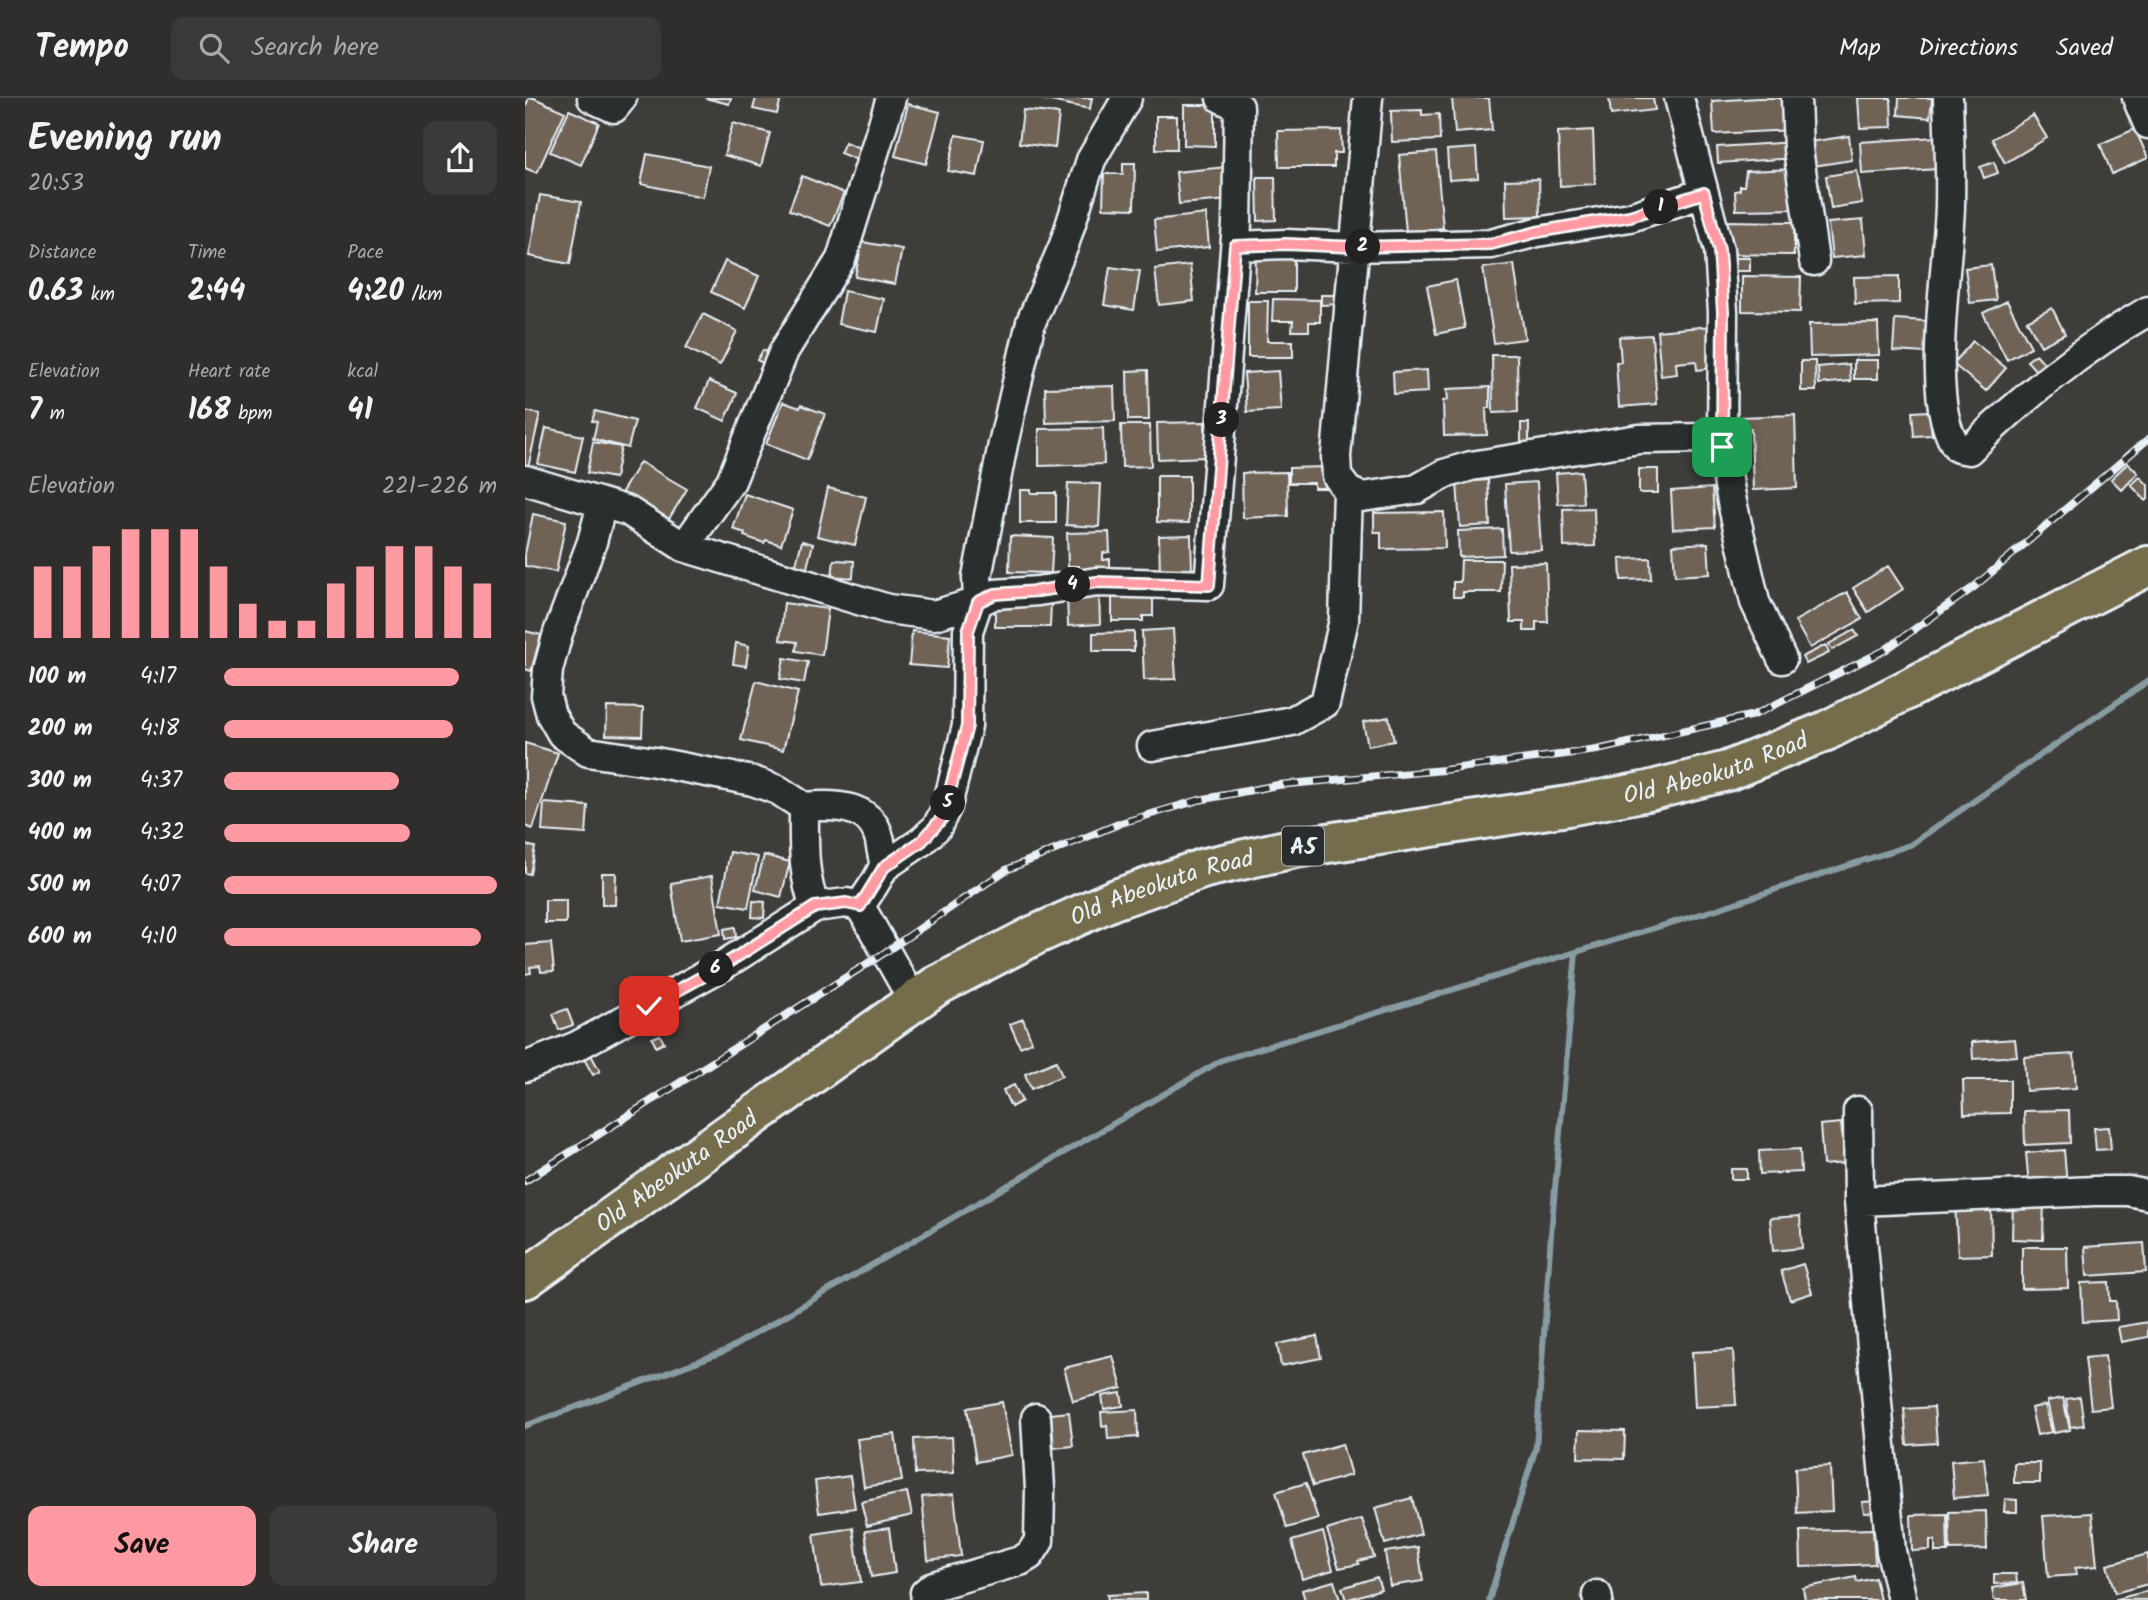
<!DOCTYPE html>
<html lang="en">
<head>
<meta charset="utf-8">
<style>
	body { margin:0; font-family:Kalam,sans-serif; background:#3b3a38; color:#f1f3f6; height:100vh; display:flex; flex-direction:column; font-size:26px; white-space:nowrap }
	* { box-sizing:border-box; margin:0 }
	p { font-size:23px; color:#a7a8a9 }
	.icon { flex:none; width:38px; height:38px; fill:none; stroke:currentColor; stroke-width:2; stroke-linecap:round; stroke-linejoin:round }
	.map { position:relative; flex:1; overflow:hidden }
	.side { display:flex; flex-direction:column; background:#2f2e2c; width:525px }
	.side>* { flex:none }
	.pin { position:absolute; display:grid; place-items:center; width:60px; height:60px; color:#fff; margin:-30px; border-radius:14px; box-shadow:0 4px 10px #0006 }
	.km { position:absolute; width:35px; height:35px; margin:-18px; border-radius:50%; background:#222; color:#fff; font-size:19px; line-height:35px; text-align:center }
	.round { display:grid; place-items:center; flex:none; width:74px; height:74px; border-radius:14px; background:#3b3a38 }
	.summary { display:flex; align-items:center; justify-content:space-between; height:119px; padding:0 28px }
	h1 { font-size:38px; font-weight:800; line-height:52px }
	.metrics { display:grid; grid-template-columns:repeat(3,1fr); gap:10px; height:119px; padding:7px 28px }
	.metrics div { display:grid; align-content:center }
	.metrics b { font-size:30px; font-weight:800 }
	.metrics small { font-size:19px; font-weight:400 }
	.metrics p { font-size:19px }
	.chart { height:196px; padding:14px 28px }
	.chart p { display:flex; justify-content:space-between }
	.chart svg { width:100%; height:126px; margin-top:7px; stroke:#ff9aa2; stroke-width:6 }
	.button { display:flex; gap:14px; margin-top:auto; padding:14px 28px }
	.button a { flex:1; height:80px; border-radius:14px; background:#ff9aa2; color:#111; font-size:28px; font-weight:800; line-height:80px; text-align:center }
	.button a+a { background:#3b3a38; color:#f1f3f6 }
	ul { padding:0 28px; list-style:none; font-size:23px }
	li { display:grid; grid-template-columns:112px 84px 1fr; align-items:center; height:52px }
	li i { height:18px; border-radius:9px; background:#ff9aa2 }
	header { display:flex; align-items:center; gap:42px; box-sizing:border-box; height:98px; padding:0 35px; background:#2f2e2c; border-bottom:2px solid #4a4a48 }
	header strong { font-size:33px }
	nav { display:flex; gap:38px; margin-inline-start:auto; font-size:24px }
	.search { width:490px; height:63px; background:#3b3a38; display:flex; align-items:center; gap:18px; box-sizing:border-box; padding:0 24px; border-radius:14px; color:#a7a8a9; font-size:26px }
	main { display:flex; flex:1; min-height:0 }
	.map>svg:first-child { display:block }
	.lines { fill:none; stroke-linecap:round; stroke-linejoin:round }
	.stream { stroke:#879ca2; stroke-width:6 }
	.building { fill:#6f6355; stroke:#e8f1f8; stroke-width:2 }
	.minor-casing { stroke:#e8f1f8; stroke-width:33 }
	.highway-casing { stroke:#e8f1f8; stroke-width:44 }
	.minor { stroke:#2a2d2e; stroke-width:28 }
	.highway { stroke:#746c4b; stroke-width:38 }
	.rail-casing { stroke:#e8f1f8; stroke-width:8 }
	.rail { stroke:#2a2d2e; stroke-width:5; stroke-dasharray:16; stroke-linecap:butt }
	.route-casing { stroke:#fff; stroke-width:14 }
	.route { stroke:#ff9aa2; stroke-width:9 }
	.labels { text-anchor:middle; stroke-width:5; stroke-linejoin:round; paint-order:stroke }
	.shield { fill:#2a2d2e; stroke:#afb6bb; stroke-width:2 }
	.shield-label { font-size:23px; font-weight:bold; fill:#e8f1f8 }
	.street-label { font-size:24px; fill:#e8f1f8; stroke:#2a2d2e }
</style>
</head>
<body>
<header>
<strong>Tempo</strong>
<div class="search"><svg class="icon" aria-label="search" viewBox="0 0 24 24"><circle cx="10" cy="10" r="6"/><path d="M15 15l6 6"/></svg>Search here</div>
<nav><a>Map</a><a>Directions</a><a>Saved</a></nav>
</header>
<main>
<section class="side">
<div class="summary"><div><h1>Evening run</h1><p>20:53</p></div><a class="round"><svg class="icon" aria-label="share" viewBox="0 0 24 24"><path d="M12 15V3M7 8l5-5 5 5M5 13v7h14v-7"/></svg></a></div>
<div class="metrics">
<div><p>Distance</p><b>0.63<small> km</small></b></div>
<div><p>Time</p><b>2:44</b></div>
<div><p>Pace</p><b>4:20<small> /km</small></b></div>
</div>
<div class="metrics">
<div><p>Elevation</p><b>7<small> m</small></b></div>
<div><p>Heart rate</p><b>168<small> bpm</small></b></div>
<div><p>kcal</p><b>41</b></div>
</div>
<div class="chart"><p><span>Elevation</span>221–226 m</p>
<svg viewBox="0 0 160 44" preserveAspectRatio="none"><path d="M5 44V19M15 44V19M25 44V12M35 44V6M45 44V6M55 44V6M65 44V19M75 44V32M85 44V38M95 44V38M105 44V25M115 44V19M125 44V12M135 44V12M145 44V19M155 44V25"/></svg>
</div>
<ul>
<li><b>100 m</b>4:17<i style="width:86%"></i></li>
<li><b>200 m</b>4:18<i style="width:84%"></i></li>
<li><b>300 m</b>4:37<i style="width:64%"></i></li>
<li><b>400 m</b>4:32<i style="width:68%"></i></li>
<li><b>500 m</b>4:07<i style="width:100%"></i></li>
<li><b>600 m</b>4:10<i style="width:94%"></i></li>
</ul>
<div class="button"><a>Save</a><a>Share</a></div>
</section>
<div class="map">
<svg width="1623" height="1502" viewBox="0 0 1623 1502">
	<rect width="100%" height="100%" fill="#3f3d3a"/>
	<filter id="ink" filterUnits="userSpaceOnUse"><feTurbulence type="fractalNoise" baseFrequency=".0143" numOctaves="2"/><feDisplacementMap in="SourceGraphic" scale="14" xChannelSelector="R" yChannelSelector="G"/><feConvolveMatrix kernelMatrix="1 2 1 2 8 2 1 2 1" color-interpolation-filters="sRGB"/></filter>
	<g filter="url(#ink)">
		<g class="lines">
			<!-- stream -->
			<path class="stream" d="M0 1328 200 1253 697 962 1192 811 1385 747 1623 583
				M964 1502 1011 1349 1026 1136 1051 854"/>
		</g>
		<!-- building -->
		<path class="building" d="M4 0H9L40 14 12 75 0 70V9Z
			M180 0H206L204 6Z
			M231 0H256L252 16 228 11Z
			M511 0H567L565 11Z
			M927 0H964L967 32 930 35Z
			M1084 0H1128L1130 12 1086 17Z
			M1233 0H1266L1268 32 1189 36 1187 3Z
			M1333 0H1366L1367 29 1335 30Z
			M1374 0H1407L1405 20 1373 17Z
			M383 6 415 14 401 66 370 58Z
			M659 7H690V48L659 47Z
			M44 12 74 25 56 67 25 54Z
			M498 12 534 16 530 50 494 45Z
			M897 12V17L914 16 915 42 867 44 866 13Z
			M1508 17 1522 40 1480 65 1467 41Z
			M631 18H652V51H631Z
			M208 25 245 35 236 68 199 57Z
			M1610 31 1623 60 1587 76 1575 46Z
			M816 32 817 55H809V69H754L753 33Z
			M1068 32 1070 86 1035 88 1033 34Z
			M431 37 459 42 452 78 423 73Z
			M1324 38 1327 62 1288 68 1284 44Z
			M1411 39 1413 71 1337 76 1335 44Z
			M320 44 337 51 332 62 315 55Z
			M1270 44 1271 60 1193 65 1192 49Z
			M951 50 953 80 924 82 922 52Z
			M911 54 918 130 881 134 874 57Z
			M122 56 184 68 178 99 116 86Z
			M1469 64 1473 75 1459 80 1455 69Z
			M598 65H610L609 111 578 110 579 76H598Z
			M701 69 704 102 654 106 651 74Z
			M1271 71 1273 111 1211 112 1210 93 1215 92V88H1219L1221 73Z
			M1332 73 1337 105 1306 110 1301 78Z
			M277 78 319 95 305 128 264 112Z
			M732 79H750L751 122 733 123Z
			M1014 81 1015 118 981 119 980 82Z
			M15 97 56 104 45 166 4 158Z
			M681 116 684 149 632 154 629 122Z
			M1338 122 1341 157 1307 160 1303 125Z
			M1202 123 1269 124V157L1202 156Z
			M337 144 377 151 370 186 330 179Z
			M731 157 769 158V194H730Z
			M1205 160H1225V173H1205Z
			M200 163 234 178 220 210 186 194Z
			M989 166 1000 241 969 245 958 170Z
			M665 167 669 203 634 207 630 171Z
			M1466 167 1471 202 1445 205 1440 170Z
			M585 169 615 173 609 212 579 207Z
			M1217 178 1276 179 1275 214 1217 213Z
			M1374 178V205L1330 206 1329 179Z
			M931 182 940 230 911 236 902 188Z
			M319 193 359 201 352 234 313 226Z
			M796 197H817V206L796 207Z
			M748 201 795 202V224H784V233H767L768 223H747Z
			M723 203H743L742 243H768V259H723Z
			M1482 203 1506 249 1482 262 1458 215Z
			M1527 210 1540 236 1516 248 1502 223Z
			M178 216 212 233 195 267 161 250Z
			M1370 221 1401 223 1400 255 1368 253Z
			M1353 225 1354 257 1285 259 1284 226Z
			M1186 228 1190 270 1172 272 1171 263 1151 265 1152 276 1136 278 1132 233Z
			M1127 237 1132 306 1094 309 1091 264H1096L1094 239Z
			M1448 243 1481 270 1461 293 1428 266Z
			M238 252 249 257 243 268 232 262Z
			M1511 256 1520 266 1511 273 1502 263Z
			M967 257H992L993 314 968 315Z
			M1329 262H1353V281H1329Z
			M1276 263H1290L1291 293H1276Z
			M1324 266 1326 283 1294 286 1293 269Z
			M623 272 624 322H603L602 273Z
			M902 272 903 294 869 296 868 274Z
			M753 273 756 312 722 314 719 275Z
			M184 283 212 295 200 323 172 310Z
			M589 288 590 323 521 325 520 290Z
			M965 289V310H961L962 337 919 338 918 303 923 302 922 291Z
			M258 304 275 310 276 307 300 316 282 362 241 346Z
			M0 313 15 316 3 370 0 369Z
			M70 313 110 323 103 350 68 341 72 324 67 323Z
			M1404 313 1407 337 1389 338 1387 314Z
			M1270 317 1272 390 1228 392 1226 330H1215L1214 319Z
			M680 324 681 359 633 361 632 325Z
			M996 325H1004V346H996Z
			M596 327H625L626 368 597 369Z
			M21 330 58 338 50 374 13 366Z
			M578 330 579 366 514 368V331Z
			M68 344 96 349 90 380 62 375Z
			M115 364 162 391 144 421 97 394Z
			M1603 365 1613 375 1597 392 1586 381Z
			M800 369V390H789V385H764V370Z
			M1114 371H1133V395H1114Z
			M1056 373 1058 405 1033 406 1031 375Z
			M762 374 763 418 718 420 717 375Z
			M632 378H664V425L632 424Z
			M1615 379 1623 387V401L1621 403 1606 387Z
			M963 382 965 427 935 429 932 384Z
			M1012 384 1016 452 984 453 980 386Z
			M543 385 576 386 574 429 541 427Z
			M303 390 341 399 330 447 292 438Z
			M1187 390 1190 429 1148 431 1146 393Z
			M495 392H506V395H531V425H495Z
			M220 396 268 412 256 447 241 442 239 445 219 438 220 435 208 431Z
			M1069 410 1070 448 1039 449 1038 411Z
			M919 414 920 450 856 451V434H849V415Z
			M8 416 41 423 31 474 0 468V456Z
			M977 431 978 457 934 459 933 433Z
			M584 434 585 454 578 455V462L585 461V472H554V468H543L542 435Z
			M666 437 667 473 635 474 634 438Z
			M485 438 528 440 526 475 484 474Z
			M277 443 288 446 281 473 270 470Z
			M1183 445 1185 476 1150 478 1148 447Z
			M1125 460 1126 481 1096 482 1095 461Z
			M309 462 329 463 328 480 307 478Z
			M936 462H977L976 494H938V499H928V484H935Z
			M1021 465 1023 524H1011V533H999V524H986L984 466Z
			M1363 468 1378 491 1343 514 1328 490Z
			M587 487 628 488V518H618V523H587Z
			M574 494 575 526 543 528 542 496Z
			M1322 494 1337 521 1285 550 1270 523Z
			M470 503 526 504 525 529H470Z
			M259 505 303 511 297 557 271 553 272 544 255 542Z
			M648 531 651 581 619 582 617 533Z
			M1329 532 1333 538 1307 552 1304 546Z
			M0 533 16 537 6 573 0 571Z
			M387 533 425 537 422 570 384 567Z
			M609 534V553H568V535Z
			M211 545 224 548 221 568 208 566Z
			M1301 547 1304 555 1281 566 1277 559Z
			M259 560 283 564 279 585 255 581Z
			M231 583 273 594 258 652 216 642Z
			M82 609 118 610 117 638 81 637Z
			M864 619 869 643 843 648 838 624Z
			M0 645 33 655 8 731 0 728Z
			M19 705 63 708 61 736 17 733Z
			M0 747 10 749 5 776 0 775Z
			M205 754 233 759 223 810 195 805Z
			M239 757 265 764 256 799 230 792Z
			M77 775H91L90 807H77Z
			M187 778 196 836 155 843 146 785Z
			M20 802H41V825H20Z
			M228 803 240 804 239 820 227 819Z
			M210 829 211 839 200 841 199 831Z
			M26 845 29 873 16 874 15 868 5 869 6 875 0 876V847Z
			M42 911 48 927 34 932 28 916Z
			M498 921 507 944 495 949 485 926Z
			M135 937 139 945 131 949 127 940Z
			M1490 941 1492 958 1448 961 1447 944Z
			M1549 956 1551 990 1501 993 1499 959Z
			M66 957 75 973 68 977 59 961Z
			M531 963 537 978 506 991 500 976Z
			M1438 982H1485V1015L1439 1016Z
			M489 987 497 1003 486 1009 478 992Z
			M1544 1012 1545 1045 1500 1047 1499 1013Z
			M1316 1025 1320 1065 1298 1067 1295 1027Z
			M1584 1029 1586 1051 1571 1052 1569 1030Z
			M1275 1051 1276 1074 1235 1076 1234 1053Z
			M1539 1052 1542 1086 1504 1088 1501 1055Z
			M1206 1071H1222V1081H1206Z
			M1488 1100 1519 1101 1518 1142 1487 1141Z
			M1466 1105 1467 1157 1433 1158 1430 1106Z
			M1275 1118 1277 1150 1248 1153 1245 1120Z
			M1619 1145 1621 1174 1562 1178 1560 1149Z
			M1497 1149H1542L1543 1190 1497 1191Z
			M1278 1166 1287 1195 1265 1202 1256 1173Z
			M1584 1184 1585 1203H1591L1592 1222 1558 1224 1556 1185Z
			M1623 1224V1239L1596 1244 1593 1229Z
			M792 1238 796 1260 756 1268 752 1246Z
			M1208 1252 1211 1307 1170 1309 1167 1254Z
			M588 1258 597 1290 548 1303 539 1270Z
			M1580 1258 1586 1309 1566 1311 1560 1260Z
			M596 1295 598 1308 579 1311 577 1298Z
			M1555 1299 1559 1327 1545 1329 1541 1301Z
			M1538 1300 1545 1332 1529 1335 1522 1303Z
			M477 1304 487 1357 451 1364 442 1310Z
			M1520 1307 1527 1334 1512 1337 1506 1310Z
			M1409 1309 1412 1345 1382 1347 1379 1311Z
			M612 1312 613 1339 583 1341 582 1327 577 1328 576 1314Z
			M544 1314 548 1348 529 1350 526 1316Z
			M1054 1332 1100 1333 1099 1361 1053 1360Z
			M370 1336 377 1383 339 1389 332 1341Z
			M427 1339 429 1375 390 1376 389 1341Z
			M817 1346 826 1377 788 1388 778 1357Z
			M1459 1360 1463 1397 1429 1400 1426 1363Z
			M1489 1365H1515V1385H1489Z
			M1305 1368 1307 1413 1272 1415 1270 1370Z
			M325 1378 330 1410 294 1415 290 1383Z
			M781 1385 793 1421 762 1430 751 1394Z
			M382 1394 387 1417 342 1428 336 1404Z
			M429 1396 436 1458 403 1462 397 1399Z
			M887 1400 896 1436 860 1446 850 1410Z
			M1480 1401 1492 1402V1414H1479Z
			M1353 1403 1354 1414 1339 1415 1337 1404Z
			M1461 1413 1462 1451 1425 1452 1424 1414Z
			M1567 1415 1572 1468 1550 1470 1551 1477 1523 1479 1518 1418Z
			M1422 1416 1423 1454H1410V1442H1405V1452L1387 1453 1386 1417Z
			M837 1421 849 1459 833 1463 834 1466 814 1470 802 1432Z
			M328 1430 336 1484 296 1489 289 1436Z
			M364 1430 370 1475 346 1479 340 1433Z
			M1348 1431 1350 1466 1276 1469 1275 1433Z
			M798 1434 808 1472 777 1481 767 1443Z
			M893 1449 898 1483 865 1488 860 1454Z
			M1623 1456V1486L1590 1495 1582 1467Z
			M1469 1476H1491L1492 1485 1469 1486Z
			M852 1479 856 1491 821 1502 817 1490Z
			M1331 1479 1332 1484 1350 1480 1355 1502H1280L1278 1490Z
			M809 1483 815 1502H780L777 1492Z
			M1498 1485 1501 1502H1469L1467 1490Z
			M1623 1493V1502H1591V1501Z
			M621 1495V1502H583L582 1497Z"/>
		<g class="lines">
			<!-- minor casing -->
			<g class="minor-casing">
				<path id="minor" d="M67 0 89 10 97 0
					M602 0 566 62 539 147 506 224 478 346 452 479 453 504 470 496 513 493 572 484 684 487 712 126 714 9 696 0
					M843 0 811 358 812 378 823 393 837 399 892 391 919 376 946 368 1114 341 1183 340 1197 349
					M1154 0 1194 152 1198 214 1197 349 1207 404 1230 504 1257 561
					M1271 0 1273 51 1289 163
					M1423 0C1424 36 1426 72 1425 107 1424 164 1398 309 1433 350L1444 352C1496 301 1560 249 1623 213
					M1612 0 1623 26
					M711 148 761 146 829 149 966 146 1012 134 1105 119 1179 95
					M0 382 103 413 159 449 363 511 409 517 453 504
					M77 406 67 444 33 535 23 572 21 598 26 617 37 636 63 654 130 664 228 683 253 692 279 709C279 743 277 776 290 809
					M159 449 206 383 259 253 316 161 366 0
					M627 648 767 623 800 605 819 522 823 393
					M279 709C312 706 351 706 356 749 357 755 360 764 358 770 353 783 342 796 335 808
					M359 769 397 743 412 729 422 708 442 628 443 533 453 504
					M0 969 52 948 197 868 290 809 321 805 335 808 389 904
					M1333 1013 1334 1103 1352 1305 1366 1453 1377 1502
					M1334 1103 1570 1093H1603L1623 1097
					M1072 1497 1073 1502
					M401 1502 400 1495 408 1488 495 1463 505 1457 514 1443 515 1391 511 1320"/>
			</g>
			<!-- highway casing -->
			<g class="highway-casing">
				<g id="highway">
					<path id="s1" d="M0 1181 411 888 510 837 588 802 680 770 770 750 1043 708 1123 693 1202 673 1301 633 1623 468"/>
				</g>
			</g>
			<!-- minor -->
			<use href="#minor" class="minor"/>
			<!-- highway -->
			<use href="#highway" class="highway"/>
			<!-- rail casing -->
			<g class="rail-casing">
				<path id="rail" d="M0 1083 353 859 481 772 596 725 674 702 753 687 919 672 1072 652 1229 617 1360 552 1449 489 1623 341"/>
			</g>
			<!-- rail -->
			<use href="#rail" class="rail"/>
		</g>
	</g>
	<g class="lines" filter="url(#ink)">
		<!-- route casing -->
		<g class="route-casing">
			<path id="route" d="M124 908 197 868 290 809 321 805 335 808 359 769 397 743 418 719 442 628 443 533 453 504 470 496 513 493 572 484 684 487 710 148 761 146 830 149 966 146 1012 134 1105 118 1179 95 1194 152 1198 214 1197 349"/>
		</g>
		<!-- route -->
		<use href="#route" class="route"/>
	</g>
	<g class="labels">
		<!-- shield labels -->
		<rect class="shield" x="757" y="728.5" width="42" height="39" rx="5"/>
		<g class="shield-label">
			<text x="778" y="756">A5</text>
		</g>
		<!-- street labels -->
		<g class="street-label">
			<text dy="8" stroke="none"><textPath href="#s1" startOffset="1320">Old Abeokuta Road</textPath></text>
			<text dy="8" stroke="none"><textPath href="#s1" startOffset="752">Old Abeokuta Road</textPath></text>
			<text dy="8" stroke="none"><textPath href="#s1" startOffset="186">Old Abeokuta Road</textPath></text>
		</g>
	</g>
</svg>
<div class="pin" style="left:1197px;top:349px;background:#1e9e55"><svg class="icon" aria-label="arrive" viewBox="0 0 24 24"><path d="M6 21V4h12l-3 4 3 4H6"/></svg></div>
<div class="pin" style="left:124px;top:908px;background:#d93025"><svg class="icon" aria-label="check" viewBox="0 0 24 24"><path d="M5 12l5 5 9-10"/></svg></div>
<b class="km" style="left:1136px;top:109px">1</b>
<b class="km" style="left:838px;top:149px">2</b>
<b class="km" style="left:697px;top:322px">3</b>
<b class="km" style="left:548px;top:487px">4</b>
<b class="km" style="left:423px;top:705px">5</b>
<b class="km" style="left:191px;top:871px">6</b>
</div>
</main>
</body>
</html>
